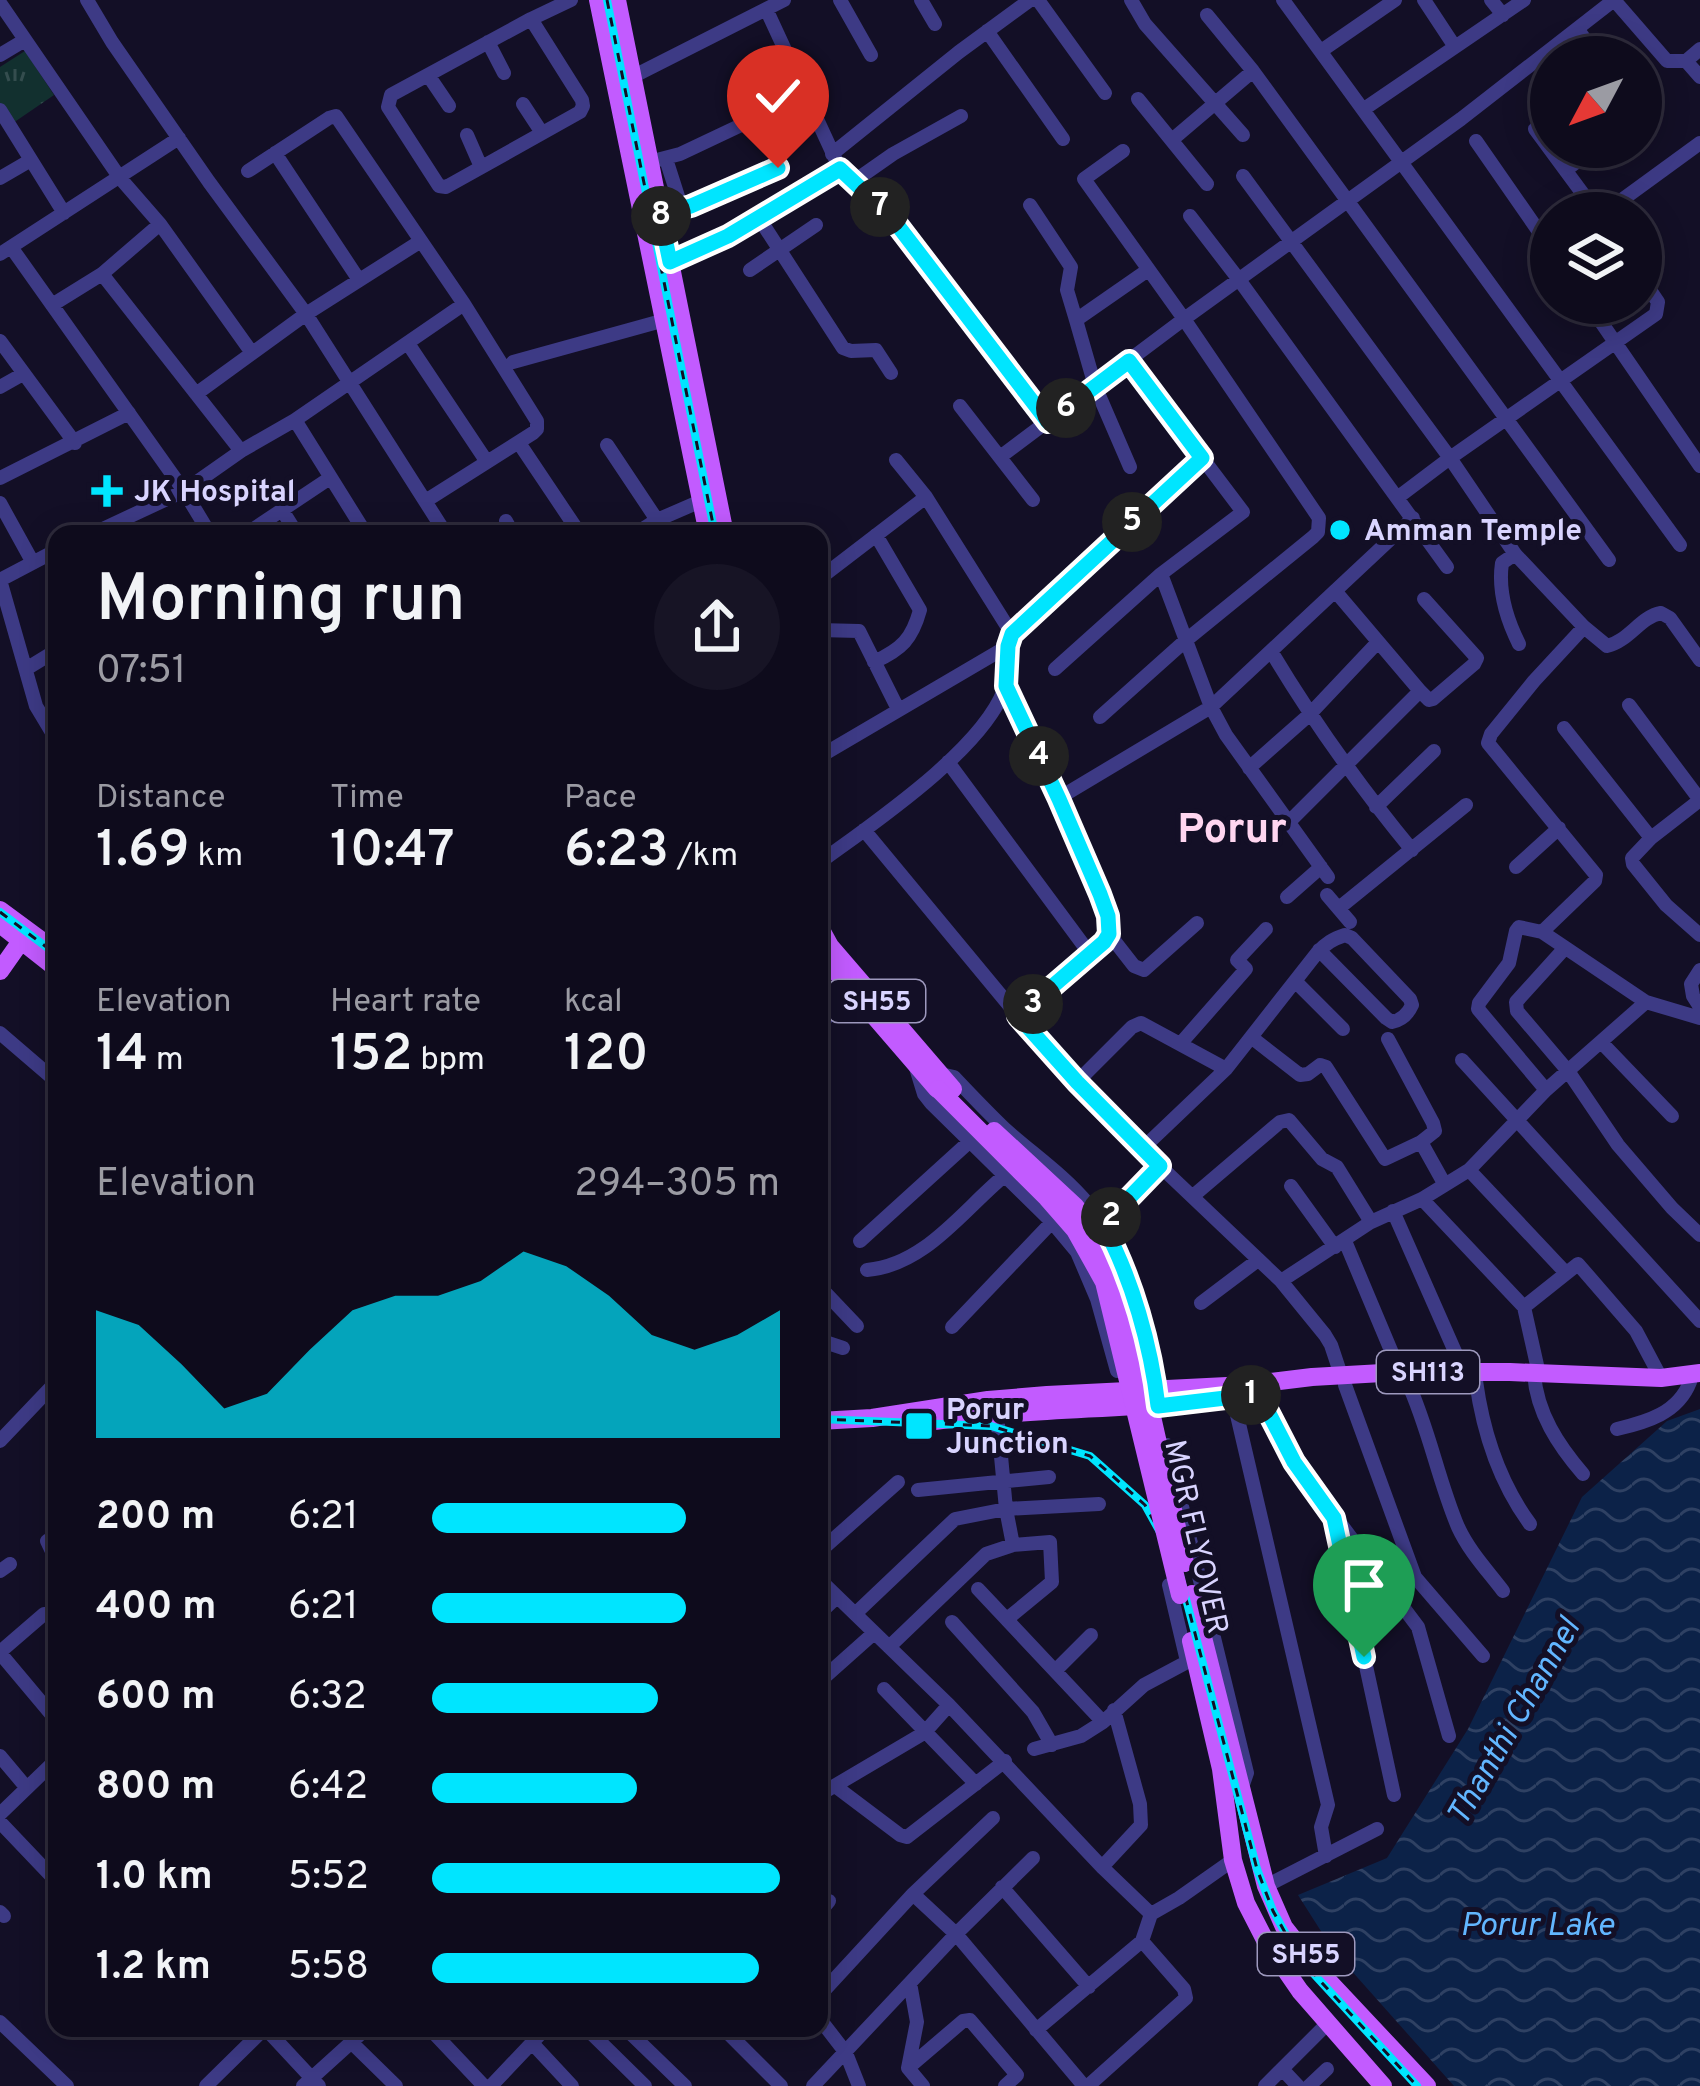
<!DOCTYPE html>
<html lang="en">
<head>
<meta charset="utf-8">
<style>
	body { margin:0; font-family:Overpass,sans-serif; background:#171425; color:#f1f3f6; height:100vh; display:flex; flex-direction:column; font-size:45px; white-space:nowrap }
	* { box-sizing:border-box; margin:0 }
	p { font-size:39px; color:#9b9ba3 }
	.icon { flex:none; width:66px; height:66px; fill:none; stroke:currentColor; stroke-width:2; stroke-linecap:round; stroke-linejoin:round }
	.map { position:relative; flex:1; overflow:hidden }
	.panel { position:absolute; left:48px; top:525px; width:780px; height:1512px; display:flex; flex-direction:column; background:#0e0b1c; border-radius:24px; box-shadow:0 6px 30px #0003,0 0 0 3px #2e2b3b }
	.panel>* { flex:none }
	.needle { width:78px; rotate:229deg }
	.controls { position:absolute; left:1530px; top:36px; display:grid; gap:24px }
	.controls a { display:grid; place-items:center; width:132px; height:132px; border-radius:50%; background:#0e0b1c; box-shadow:0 6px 30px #0003,0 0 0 3px #2e2b3b; font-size:60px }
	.pin { position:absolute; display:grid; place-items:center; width:102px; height:102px; color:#fff; margin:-123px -51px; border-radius:50% 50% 50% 0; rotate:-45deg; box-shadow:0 0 12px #0007 }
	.pin .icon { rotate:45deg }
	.km { position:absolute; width:60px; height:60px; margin:-30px; border-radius:50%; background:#222; color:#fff; font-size:33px; line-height:60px; text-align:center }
	.round { display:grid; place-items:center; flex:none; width:126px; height:126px; border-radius:63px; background:#171425 }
	.head { display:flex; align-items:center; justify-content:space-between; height:204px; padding:0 48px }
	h1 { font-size:66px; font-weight:600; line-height:90px }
	.figures { display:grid; grid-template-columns:repeat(3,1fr); gap:18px; height:204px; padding:12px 48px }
	.figures div { display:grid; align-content:center }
	.figures b { font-size:51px; font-weight:600 }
	.figures small { font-size:33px; font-weight:400 }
	.figures p { font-size:33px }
	.chart { height:336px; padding:24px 48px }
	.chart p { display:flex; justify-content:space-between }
	.chart svg { width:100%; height:216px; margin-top:12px; fill:#00e5ff; opacity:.7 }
	ul { padding:0 48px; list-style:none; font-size:39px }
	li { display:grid; grid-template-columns:192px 144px 1fr; align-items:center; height:90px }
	li i { height:30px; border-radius:15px; background:#00e5ff }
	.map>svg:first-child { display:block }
	.park { fill:url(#park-tufts) }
	.water { fill:url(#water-waves) }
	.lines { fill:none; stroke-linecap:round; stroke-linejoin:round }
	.minor { stroke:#3d3a85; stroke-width:14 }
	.major { stroke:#c25bff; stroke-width:18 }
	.rail-casing { stroke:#00e5ff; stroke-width:8 }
	.rail { stroke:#130f26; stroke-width:3; stroke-dasharray:9; stroke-linecap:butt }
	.major-bridge { stroke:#c25bff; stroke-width:18 }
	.route-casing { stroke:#fff; stroke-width:24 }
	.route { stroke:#00e5ff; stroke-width:15 }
	.poi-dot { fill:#00e5ff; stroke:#130f26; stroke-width:4.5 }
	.labels { text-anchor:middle; stroke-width:10; stroke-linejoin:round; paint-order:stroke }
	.shield { fill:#130f26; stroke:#9e99be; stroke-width:3 }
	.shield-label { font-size:27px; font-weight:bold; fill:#d9d4ff }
	.poi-label { font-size:30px; font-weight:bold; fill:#d9d4ff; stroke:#130f26; text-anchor:start }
	.street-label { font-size:30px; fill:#d9d4ff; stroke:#130f26 }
	.water-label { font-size:33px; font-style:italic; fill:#62b6ff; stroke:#130f26 }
	.district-label { font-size:42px; font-weight:bold; fill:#ffd6f0; stroke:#130f26 }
</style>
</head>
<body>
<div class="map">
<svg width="1700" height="2086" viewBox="0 0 1700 2086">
	<defs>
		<pattern id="park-tufts" width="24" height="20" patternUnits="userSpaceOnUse" patternTransform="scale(3)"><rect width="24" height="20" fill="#12302f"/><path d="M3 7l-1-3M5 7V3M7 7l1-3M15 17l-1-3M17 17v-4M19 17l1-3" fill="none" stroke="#344d4e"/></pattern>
		<pattern id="water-waves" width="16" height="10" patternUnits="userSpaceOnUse" patternTransform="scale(3)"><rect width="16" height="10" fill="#0c2248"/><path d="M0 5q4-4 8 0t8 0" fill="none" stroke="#2f4163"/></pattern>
	</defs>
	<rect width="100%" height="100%" fill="#130f26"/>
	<!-- park -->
	<path class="park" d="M25 51 54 95 13 123 0 104V67Z"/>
	<!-- water -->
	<path class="water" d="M1700 1409V2086H1454L1333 1950 1298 1895 1387 1858 1468 1729 1582 1497 1667 1421Z"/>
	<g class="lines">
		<!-- minor -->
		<path class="minor" d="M87 0 112 42 209 182 306 314 446 534
			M840 0 871 55
			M921 0 935 24
			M1038 0 1105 93
			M1131 0 1145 24 1243 135
			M1283 0 1680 545
			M1424 0 1455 47
			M1491 0 1503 15
			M0 3 120 178 160 224 252 353
			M767 11 840 169 893 218 1048 422
			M1207 15 1253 71 1609 560
			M531 19 582 100 583 106 580 112 446 187 439 186 388 107 391 95 531 19 571 0
			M1578 30 1598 57
			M987 31 1063 139
			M488 42 504 73
			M1321 51 1395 0
			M0 55 25 40
			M1686 61 1700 49
			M428 75 449 106
			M632 77 784 0
			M1138 99 1207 184
			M523 104 542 133
			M1364 109 1524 0
			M0 110 64 213
			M1551 117 1535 129 1597 213
			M467 135 481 167
			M1173 139 1253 71
			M1476 141 1551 249
			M275 153 359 280
			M832 154 959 52 1030 0
			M666 159 682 209
			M649 162 680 154 754 119 779 163 778 168 691 206 660 214
			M1566 170 1596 147
			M248 171 329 118 336 116 464 304 537 421V429L533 433 427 500
			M1243 176 1450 458 1515 554 1584 627 1607 646C1629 641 1640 617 1661 613L1670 618 1700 660
			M0 178 31 160
			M853 182 893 154 961 116
			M1030 205 1071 267 1067 290 1076 320 1095 386 1130 467
			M1604 213 1700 143
			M1190 216 1240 281 1447 567
			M759 218 843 348 851 351 876 350 891 373
			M160 224 102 274 241 451
			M11 247 184 491 210 534
			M0 254 179 138
			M670 262 728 237 840 169
			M750 270 816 225
			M1588 303 1700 466
			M52 305 102 274
			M1076 320 1148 270
			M0 341 75 443
			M409 345 487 462
			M513 362 665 320
			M0 387 23 374
			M196 394 306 314 421 241
			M960 406 1033 500
			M295 420 366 534
			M519 443 580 534
			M607 445 657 520
			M1000 457 1184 319 1461 119 1614 0 1667 61H1686L1700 77
			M0 478 129 413
			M1397 498 1450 458 1656 314 1658 302 1641 277
			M0 503 32 561
			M282 510 297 534
			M506 521 513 534
			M92 534 184 491 241 451 295 420 464 304
			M246 534 330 478
			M635 534 657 520 701 501
			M57 550 0 580 36 706 57 741
			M1515 554 1502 563C1498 590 1507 620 1519 644
			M1161 574 1211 707 1226 735 1328 877
			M819 579 926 497
			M1336 592 1420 691 1429 700 1433 699 1474 664 1477 658 1424 599
			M819 630 859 631 898 709
			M1012 634 1202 458
			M1271 651C1313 721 1360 787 1412 850
			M874 662C902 649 912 639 920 610L876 535
			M26 669 57 650
			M1055 669 1161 574 1243 512 1129 361
			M1006 685 1059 798 1100 894 1108 916 1109 934 1104 942 1018 1016
			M1629 705 1700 800
			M1100 717 1185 641 1313 537 1318 532 1319 518 1184 319 1084 179 1123 151
			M1564 728 1651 838
			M819 757 1008 646
			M948 762 1090 954
			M1249 768 1309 715 1377 643
			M1059 798 1211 707 1413 518
			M1700 800 1651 838 1632 858 1633 864 1666 905 1700 935
			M1376 807 1434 751
			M1288 823 1420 691
			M864 830 1018 1016 1077 1082 1142 1149 1281 1281 1325 1335 1331 1345 1341 1375
			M819 863C872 824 981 751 1004 690 1010 672 1006 652 1012 634L926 497 896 460
			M1516 867 1559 828
			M1327 895 1350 922
			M1287 897 1321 867
			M1339 908 1466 805
			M1542 932 1595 881 1596 875 1488 743 1491 734 1534 681 1584 627
			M1109 934 1134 966 1144 970 1197 923
			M1564 949 1516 1002 1517 1011 1568 1071 1618 1145 1672 1208 1700 1235
			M1700 970 1691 984 1693 996 1700 1007
			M1295 981 1343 1029
			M819 1024 854 994
			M0 1033 57 1082
			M1251 1037 1300 1075 1308 1074 1320 1065 1326 1067 1385 1159 1421 1142 1435 1131 1433 1123 1388 1039
			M1601 1042 1672 1116
			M1181 1043 1246 969 1237 960 1266 929
			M1462 1060 1700 1321
			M916 1068 924 1094 931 1103 1052 1222 1077 1252 1097 1299 1117 1371
			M945 1075 954 1077C971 1095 988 1113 1006 1130 1033 1154 1065 1176 1088 1204 1131 1255 1144 1330 1156 1394
			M1077 1082 1132 1027 1141 1023 1226 1069
			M1546 1090 1478 1009 1479 1003 1509 963 1516 931 1519 927 1542 932 1646 1002 1700 1018
			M1421 1142 1445 1185
			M1142 1149 1226 1069 1317 953C1326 943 1333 939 1345 935L1352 938 1410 999 1412 1005C1408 1014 1401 1020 1392 1022L1386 1018 1319 950
			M1469 1170 1566 1273
			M1291 1186 1335 1247
			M1193 1196 1280 1122 1289 1120 1322 1159 1337 1167 1371 1222
			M1422 1199 1524 1307 1539 1374
			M1393 1211 1464 1372
			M1103 1225 1159 1166
			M860 1241 969 1142
			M1345 1241 1400 1372
			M867 1270C925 1265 962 1211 1004 1176
			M1281 1281 1371 1222 1422 1199 1469 1170 1546 1090 1646 1002
			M819 1286 857 1326
			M1201 1303 1258 1260
			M1524 1307 1578 1264 1636 1331 1661 1378
			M952 1327 1052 1222
			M819 1340 843 1348
			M1534 1374C1537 1413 1558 1445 1583 1474
			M1407 1381C1429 1428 1438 1480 1458 1527 1469 1551 1487 1570 1503 1591
			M1476 1381C1483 1432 1500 1483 1530 1524
			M1345 1385 1415 1577 1483 1656
			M1259 1394 1295 1463 1418 1627 1449 1736
			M1233 1398 1328 1805 1321 1827 1326 1856
			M997 1414 1006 1509 1013 1545
			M1617 1429C1647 1422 1678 1413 1690 1382
			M0 1441 57 1381
			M1167 1445 1247 1773 1241 1790
			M918 1490 1049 1477
			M1335 1523 1394 1795
			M57 1535 47 1541 57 1562
			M819 1552 898 1482
			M0 1571 10 1564
			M819 1579 949 1705 1102 1867 1151 1914
			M1169 1585 1186 1657
			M978 1589 1103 1722
			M856 1613 955 1519 1006 1509 1099 1504
			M819 1614 837 1597
			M54 1616 57 1619
			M952 1622 1033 1712 1052 1745
			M889 1647 986 1554 1013 1545 1050 1542 1052 1582 1007 1619
			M0 1652 44 1614
			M0 1653 57 1721
			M1055 1671 1091 1635
			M819 1682 874 1633
			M884 1689 976 1784
			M1034 1749 1081 1736 1103 1722 1144 1685 1187 1662
			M0 1756 26 1787
			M835 1786 900 1835 907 1837 1005 1761
			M819 1795 924 1733 949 1705
			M0 1814 57 1759
			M0 1822 57 1882
			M1102 1867 1141 1825 1140 1804 1114 1710
			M1266 1886 1377 1829
			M1002 1887 1089 1987
			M913 1894 956 1934 1084 2086
			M0 1912 4 1916
			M819 1913 829 1901
			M910 1983 917 2022 908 2068 963 2021 970 2020 1017 2075 1005 2086
			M819 1996 913 1894 993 1818
			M819 2018 846 2053 859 2086
			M0 2022 67 2086
			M195 2028 197 2030
			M265 2028 319 2086
			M429 2028 484 2086
			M586 2028 645 2086
			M625 2028 685 2086
			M723 2028 781 2086
			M1036 2030 1142 1941
			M351 2042 396 2086
			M532 2043 572 2086
			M908 2068 923 2086
			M1282 2069 1298 2086
			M206 2086 265 2028
			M303 2086 367 2028
			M491 2086 546 2028
			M813 2086 956 1934 1033 1858
			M1088 2086 1186 1998 1184 1989 1142 1941 1151 1914 1179 1898 1233 1860
			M1265 2086 1328 2023
			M1309 2086 1327 2069"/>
		<!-- major -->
		<path class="major" d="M598 0 708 534
			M617 0 725 534
			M0 910 57 952
			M0 924 57 969
			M819 926 830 946 953 1089
			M819 952 937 1089
			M0 971 26 934
			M819 1421 872 1418 988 1400 1047 1395 1247 1385 1312 1377 1400 1372H1510L1661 1378 1700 1373
			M927 1422C1037 1407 1148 1410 1258 1394
			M1192 1594 1266 1886 1284 1927 1318 1970 1427 2086
			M1191 1641 1221 1769 1233 1860 1246 1903 1265 1940 1300 1991 1383 2086"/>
		<!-- rail casing -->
		<g class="rail-casing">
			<path id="rail" d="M607 0 715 534
				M0 912 57 955
				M819 1419 991 1426 1090 1456 1145 1505 1176 1561 1257 1869 1273 1911 1300 1959 1417 2086"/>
		</g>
		<!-- rail -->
		<use href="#rail" class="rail"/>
		<!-- major-bridge -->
		<path class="major-bridge" d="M938 1089 1047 1198 1075 1230 1104 1282 1180 1595
			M994 1131 1075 1206 1099 1237 1118 1282 1135 1341 1185 1563"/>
	</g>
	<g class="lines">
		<!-- route casing -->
		<g class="route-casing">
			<path id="route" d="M778 168 691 206 660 214 670 262 728 236 840 169 892 218 1048 422 1129 361 1202 458 1012 634 1008 646 1006 686 1059 799 1100 894 1108 916 1109 934 1104 942 1018 1016 1077 1082 1160 1166 1103 1225C1132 1278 1151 1346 1158 1406L1259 1394 1294 1462 1334 1518 1364 1657"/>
		</g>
		<!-- route -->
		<use href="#route" class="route"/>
	</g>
	<!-- markers -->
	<g class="poi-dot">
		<path d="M101 473h12v12h12v12h-12v12h-12v-12h-12v-12h12z"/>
		<circle cx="1340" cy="530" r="12"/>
		<rect x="904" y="1411" width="30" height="30" rx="6"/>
	</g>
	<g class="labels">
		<!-- shield labels -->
		<g class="shield">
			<rect x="829" y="980" width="96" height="42" rx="9"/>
			<rect x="1377" y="1351" width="102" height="42" rx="9"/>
			<rect x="1258" y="1933" width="96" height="42" rx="9"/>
		</g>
		<g class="shield-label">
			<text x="877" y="1010">SH55</text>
			<text x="1428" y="1381">SH113</text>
			<text x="1306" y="1963">SH55</text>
		</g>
		<!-- poi labels -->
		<g class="poi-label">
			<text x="134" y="501">JK Hospital</text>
			<text x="1364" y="540">Amman Temple</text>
			<text x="946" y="1419">Porur<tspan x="946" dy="34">Junction</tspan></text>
		</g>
		<!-- street labels -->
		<g class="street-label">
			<text transform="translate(1197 1537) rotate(77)" y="10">MGR FLYOVER</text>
		</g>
		<!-- water labels -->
		<g class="water-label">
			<text transform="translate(1512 1721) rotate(-60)" y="12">Thanthi Channel</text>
			<text x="1537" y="1935">Porur Lake</text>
		</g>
		<!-- district labels -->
		<g class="district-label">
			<text x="1232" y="842">Porur</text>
		</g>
	</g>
</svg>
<div class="controls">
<a><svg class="needle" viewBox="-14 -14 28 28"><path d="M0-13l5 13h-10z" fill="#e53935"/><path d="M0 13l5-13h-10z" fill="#9b9ba3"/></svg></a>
<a><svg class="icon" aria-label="layers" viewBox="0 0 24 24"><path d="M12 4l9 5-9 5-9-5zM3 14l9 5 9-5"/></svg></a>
</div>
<div class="pin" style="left:1364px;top:1657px;background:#1e9e55"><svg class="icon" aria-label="arrive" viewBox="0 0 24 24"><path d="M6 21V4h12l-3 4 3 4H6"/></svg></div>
<div class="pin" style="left:778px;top:168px;background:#d93025"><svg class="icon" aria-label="check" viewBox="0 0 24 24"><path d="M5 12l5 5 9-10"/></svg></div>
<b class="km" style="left:1251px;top:1395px">1</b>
<b class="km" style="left:1111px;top:1217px">2</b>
<b class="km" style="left:1033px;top:1004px">3</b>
<b class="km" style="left:1039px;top:756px">4</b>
<b class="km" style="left:1132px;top:522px">5</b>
<b class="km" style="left:1066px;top:408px">6</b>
<b class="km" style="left:880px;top:207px">7</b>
<b class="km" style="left:661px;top:216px">8</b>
<section class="panel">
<div class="head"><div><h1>Morning run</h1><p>07:51</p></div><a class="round"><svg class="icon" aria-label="share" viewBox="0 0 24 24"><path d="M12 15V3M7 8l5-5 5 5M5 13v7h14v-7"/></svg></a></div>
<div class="figures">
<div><p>Distance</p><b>1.69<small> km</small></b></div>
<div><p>Time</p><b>10:47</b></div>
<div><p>Pace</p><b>6:23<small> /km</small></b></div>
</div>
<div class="figures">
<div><p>Elevation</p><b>14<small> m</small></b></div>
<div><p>Heart rate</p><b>152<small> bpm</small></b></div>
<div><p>kcal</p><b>120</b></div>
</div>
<div class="chart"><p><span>Elevation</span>294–305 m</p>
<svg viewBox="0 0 160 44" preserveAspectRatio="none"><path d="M0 44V18L10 21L20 29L30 38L40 35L50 26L60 18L70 15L80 15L90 12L100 6L110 9L120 15L130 23L140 26L150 23L160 18V44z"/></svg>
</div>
<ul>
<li><b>200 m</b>6:21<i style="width:73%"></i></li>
<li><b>400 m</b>6:21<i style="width:73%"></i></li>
<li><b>600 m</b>6:32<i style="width:65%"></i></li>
<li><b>800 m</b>6:42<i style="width:59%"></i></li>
<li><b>1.0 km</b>5:52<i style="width:100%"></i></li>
<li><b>1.2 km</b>5:58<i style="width:94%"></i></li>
</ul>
</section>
</div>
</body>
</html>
